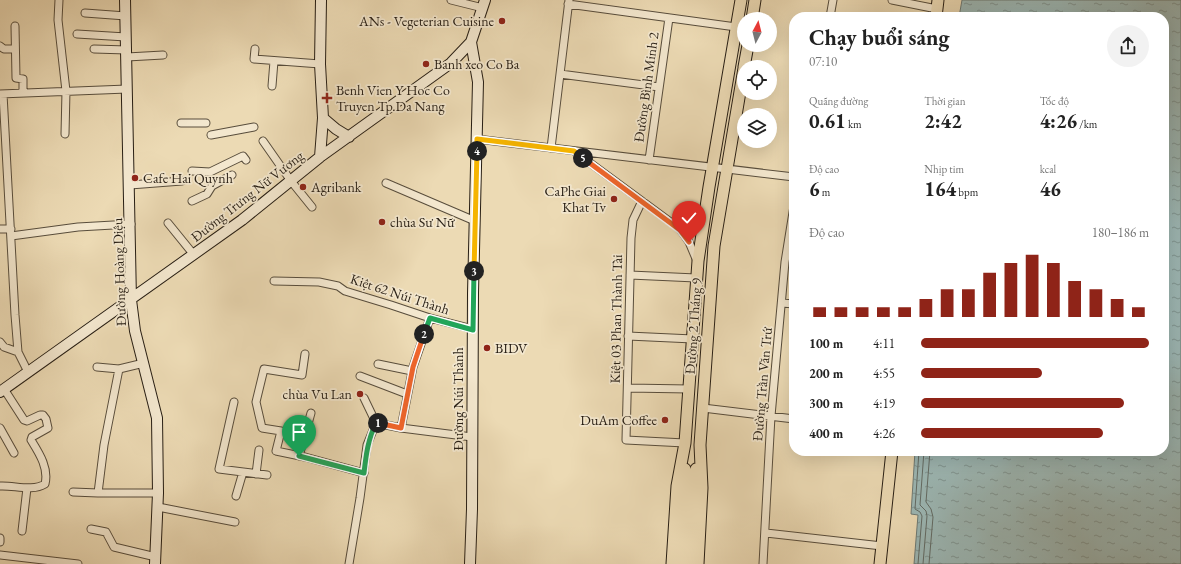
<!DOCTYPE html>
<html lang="vi">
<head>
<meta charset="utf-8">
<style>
	body { margin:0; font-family:"EB Garamond",serif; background:#f2f2f2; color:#222; height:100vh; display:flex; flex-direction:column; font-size:15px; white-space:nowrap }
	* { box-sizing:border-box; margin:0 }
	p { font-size:13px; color:#767676 }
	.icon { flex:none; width:22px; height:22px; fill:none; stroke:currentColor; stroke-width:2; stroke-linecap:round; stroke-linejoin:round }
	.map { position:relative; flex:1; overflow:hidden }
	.sheet { position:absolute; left:789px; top:12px; width:380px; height:444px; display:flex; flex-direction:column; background:#fff; border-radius:16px; box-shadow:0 4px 16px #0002 }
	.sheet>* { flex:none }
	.needle { width:26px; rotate:7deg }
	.tools { position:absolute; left:737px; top:12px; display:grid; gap:8px }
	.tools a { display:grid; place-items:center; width:40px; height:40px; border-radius:50%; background:#fff; box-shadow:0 4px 16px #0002; font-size:20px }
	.pin { position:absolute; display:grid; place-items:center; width:34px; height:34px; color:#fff; margin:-41px -17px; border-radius:50% 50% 50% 0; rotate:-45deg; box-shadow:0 0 4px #0007 }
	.pin .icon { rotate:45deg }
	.km { position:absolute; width:20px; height:20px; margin:-10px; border-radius:50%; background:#222; color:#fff; font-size:11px; line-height:20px; text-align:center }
	.round { display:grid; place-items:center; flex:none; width:42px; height:42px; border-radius:21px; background:#f2f2f2 }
	.headline { display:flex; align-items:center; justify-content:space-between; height:68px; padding:0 20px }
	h1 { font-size:22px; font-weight:700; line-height:30px }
	.stats { display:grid; grid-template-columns:repeat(3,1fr); gap:6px; height:68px; padding:4px 20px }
	.stats div { display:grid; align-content:center }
	.stats b { font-size:20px; font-weight:700 }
	.stats small { font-size:11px; font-weight:400 }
	.stats p { font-size:11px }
	.chart { height:112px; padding:8px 20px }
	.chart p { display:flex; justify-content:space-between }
	.chart svg { width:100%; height:72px; margin-top:4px; stroke:#8f2418; stroke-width:6 }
	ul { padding:0 20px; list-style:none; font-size:13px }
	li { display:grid; grid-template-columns:64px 48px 1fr; align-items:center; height:30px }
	li i { height:10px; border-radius:5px; background:#8f2418 }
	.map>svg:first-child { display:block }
	.water { fill:url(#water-ripples); stroke:#6d7a75 }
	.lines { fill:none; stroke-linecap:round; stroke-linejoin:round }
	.shore { stroke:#626b65; stroke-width:1 }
	.street-casing { stroke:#584d3c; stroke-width:9 }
	.secondary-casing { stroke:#271e14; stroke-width:12 }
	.primary-casing { stroke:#271e14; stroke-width:13 }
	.street { stroke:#f3e7ce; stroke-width:7 }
	.secondary { stroke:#f3e7ce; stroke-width:10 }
	.primary { stroke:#ecdab4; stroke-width:11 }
	.split-1-casing { stroke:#fff; stroke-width:8 }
	.split-2-casing { stroke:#fff; stroke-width:8 }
	.split-3-casing { stroke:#fff; stroke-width:8 }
	.split-4-casing { stroke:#fff; stroke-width:8 }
	.split-5-casing { stroke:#fff; stroke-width:8 }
	.split-6-casing { stroke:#fff; stroke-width:8 }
	.split-1 { stroke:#22a559; stroke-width:5 }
	.split-2 { stroke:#f0652b; stroke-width:5 }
	.split-3 { stroke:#22a559; stroke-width:5 }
	.split-4 { stroke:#f5b400; stroke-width:5 }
	.split-5 { stroke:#f5b400; stroke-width:5 }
	.split-6 { stroke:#f0652b; stroke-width:5 }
	.poi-dot { fill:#8f2418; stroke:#f3e7ce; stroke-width:1.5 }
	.labels { text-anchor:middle; stroke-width:3.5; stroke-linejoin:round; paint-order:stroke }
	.poi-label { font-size:14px; fill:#271e14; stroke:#f3e7ce; text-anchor:start }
	.street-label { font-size:14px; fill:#271e14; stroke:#f3e7ce }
</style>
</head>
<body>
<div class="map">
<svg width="1181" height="564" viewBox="0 0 1181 564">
	<defs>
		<pattern id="water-ripples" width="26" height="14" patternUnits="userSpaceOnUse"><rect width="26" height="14" fill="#9cb8b6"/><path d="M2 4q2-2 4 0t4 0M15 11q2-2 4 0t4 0" fill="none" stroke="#7f9593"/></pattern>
	</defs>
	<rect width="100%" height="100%" fill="#ecdab4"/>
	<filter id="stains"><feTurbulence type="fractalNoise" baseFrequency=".005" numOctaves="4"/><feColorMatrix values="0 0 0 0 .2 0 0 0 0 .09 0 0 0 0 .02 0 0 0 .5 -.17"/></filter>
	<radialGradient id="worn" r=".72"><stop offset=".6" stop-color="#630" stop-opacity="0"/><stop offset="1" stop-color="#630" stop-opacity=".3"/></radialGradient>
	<!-- water -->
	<path class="water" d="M962 0H1181V564H914L918 515 911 514 915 451H1164V17H959Z"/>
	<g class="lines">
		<!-- shore -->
		<path class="shore" d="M918 564 922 516 920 512 915 509 919 451
			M923 564 927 516 926 511 920 505 924 451
			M929 564 933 517 931 509 926 502 930 451"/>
		<!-- street casing -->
		<g class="street-casing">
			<path id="street" d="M59 0 58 20 66 91 65 134
				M451 0 483 8
				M892 0 937 9
				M568 4 736 27
				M85 13 126 16
				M830 17 833 0
				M15 26 16 78 23 79V93
				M77 34 126 37
				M0 46 4 49H15
				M94 49 127 50
				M255 49 254 59 320 64
				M127 57 163 55
				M560 74 659 87
				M272 86 274 61
				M0 94 127 89
				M3 94 15 315 18 352 28 372
				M181 123H206
				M211 135 254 127
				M477 139 794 177
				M263 141 291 181 312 207
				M551 148 569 0
				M574 151 680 229 689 242 697 261
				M649 160 669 18
				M192 171 210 172 243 156 246 160
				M386 183 475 221
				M130 185 182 181
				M192 201 207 194 212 186 232 175
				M642 201 633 220 631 238 626 440 685 443
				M168 223 194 255
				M0 229H11
				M680 229H690L704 220
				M11 236 78 227 131 224
				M630 275 696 278
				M274 281 319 282 338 286 345 291 391 305 430 318 473 329
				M782 303 794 304
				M628 336 693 339
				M0 342 4 347 18 352
				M305 354 302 375 264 369 256 402 262 428 281 431 276 451 305 457 364 473
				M378 364 412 371
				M97 367 119 369 144 363
				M360 376 407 394
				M628 388 689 389
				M364 398 376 423
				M234 402 219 469 267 475
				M703 408 794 419
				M376 423 401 428 472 437
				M0 428 14 453
				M401 428 413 367 430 318
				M299 456 311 413
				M256 474 259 450
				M0 486C14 485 32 492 45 484 49 468 39 453 31 440L32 437 48 428 46 419 43 415H40L27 421 24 420 4 389
				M73 492 98 493H158
				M98 493 104 445 119 369
				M236 496 243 472
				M158 507 235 522
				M91 529 106 532 114 547 156 557
				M22 531 27 488
				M766 533 882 546
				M0 538V542
				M0 555 78 564
				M349 564 360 498 367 445 376 423
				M763 564 771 416 785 262 794 206"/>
		</g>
		<!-- secondary casing -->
		<g class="secondary-casing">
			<path id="secondary" d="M125 0 131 300 135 331 157 418 158 493 155 564
				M323 118 336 129 349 137
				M320 157 323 118 320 64 321 0
				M0 392 242 220 320 157 451 63 471 42 485 0
				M470 564 472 509 473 293 478 82 471 42"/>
		</g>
		<!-- primary casing -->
		<g class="primary-casing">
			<path id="primary" d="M936 17 938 0
				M752 19 755 0
				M744 67 748 45
				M672 564 677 486 685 443 698 261 709 187 741 0
				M680 564 685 469
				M689 564 694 487 696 469
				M698 564 702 488 700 445 714 246 744 68
				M880 564 892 451"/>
		</g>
		<!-- street -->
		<use href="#street" class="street"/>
		<!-- secondary -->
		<use href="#secondary" class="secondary"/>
		<!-- primary -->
		<use href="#primary" class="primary"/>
	</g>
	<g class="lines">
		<!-- split-1 casing -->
		<g class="split-1-casing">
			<path id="split-1" d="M299 456 364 473C366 455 368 439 376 423H378"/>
		</g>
		<!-- split-2 casing -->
		<g class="split-2-casing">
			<path id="split-2" d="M378 423 401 428 413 367 424 334"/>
		</g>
		<!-- split-3 casing -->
		<g class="split-3-casing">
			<path id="split-3" d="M424 334 430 318 473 330 474 271"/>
		</g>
		<!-- split-4 casing -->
		<g class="split-4-casing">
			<path id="split-4" d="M474 271 477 151"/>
		</g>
		<!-- split-5 casing -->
		<g class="split-5-casing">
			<path id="split-5" d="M477 151V139L574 151 583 158"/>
		</g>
		<!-- split-6 casing -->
		<g class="split-6-casing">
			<path id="split-6" d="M583 158 680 230 689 242"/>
		</g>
		<!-- split-1 -->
		<use href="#split-1" class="split-1"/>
		<!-- split-2 -->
		<use href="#split-2" class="split-2"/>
		<!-- split-3 -->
		<use href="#split-3" class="split-3"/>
		<!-- split-4 -->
		<use href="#split-4" class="split-4"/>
		<!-- split-5 -->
		<use href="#split-5" class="split-5"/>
		<!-- split-6 -->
		<use href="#split-6" class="split-6"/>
	</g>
	<!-- markers -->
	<g class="poi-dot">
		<circle cx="502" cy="21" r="4"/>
		<circle cx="426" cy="64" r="4"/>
		<path d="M325 92h4v4h4v4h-4v4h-4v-4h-4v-4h4z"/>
		<circle cx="135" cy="178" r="4"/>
		<circle cx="303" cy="187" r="4"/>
		<circle cx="614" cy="199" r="4"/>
		<circle cx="382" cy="222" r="4"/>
		<circle cx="487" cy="348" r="4"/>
		<circle cx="360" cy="394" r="4"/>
		<circle cx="665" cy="420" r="4"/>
	</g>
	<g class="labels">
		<!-- poi labels -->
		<g class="poi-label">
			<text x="494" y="26" text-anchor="end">ANs - Vegeterian Cuisine</text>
			<text x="434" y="69">Banh xeo Co Ba</text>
			<text x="336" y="95">Benh Vien Y Hoc Co<tspan x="336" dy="16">Truyen Tp.Da Nang</tspan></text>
			<text x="143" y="183">Cafe Hai Quynh</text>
			<text x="311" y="192">Agribank</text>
			<text x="606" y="196" text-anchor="end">CaPhe Giai<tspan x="606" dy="16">Khat Tv</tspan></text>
			<text x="390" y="227">chùa Sư Nữ</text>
			<text x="495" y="353">BIDV</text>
			<text x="352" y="399" text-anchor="end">chùa Vu Lan</text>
			<text x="657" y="425" text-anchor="end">DuAm Coffee</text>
		</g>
		<!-- street labels -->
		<g class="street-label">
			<text transform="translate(646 87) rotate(-82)" y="5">Đường Bình Minh 2</text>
			<text transform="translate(247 196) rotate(-38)" y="5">Đường Trưng Nữ Vương</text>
			<text transform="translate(119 272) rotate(-92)" y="5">Đường Hoàng Diệu</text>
			<text transform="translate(400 294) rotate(18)" y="5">Kiệt 62 Núi Thành</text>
			<text transform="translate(616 319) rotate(-89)" y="5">Kiệt 03 Phan Thành Tài</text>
			<text transform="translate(693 326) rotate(-86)" y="5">Đường 2 Tháng 9</text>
			<text transform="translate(762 384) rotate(-85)" y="5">Đường Trần Văn Trứ</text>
			<text transform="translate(458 399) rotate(-90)" y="5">Đường Núi Thành</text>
		</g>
	</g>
	<rect width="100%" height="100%" filter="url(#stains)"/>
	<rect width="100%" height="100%" fill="url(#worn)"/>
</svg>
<div class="tools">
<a><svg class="needle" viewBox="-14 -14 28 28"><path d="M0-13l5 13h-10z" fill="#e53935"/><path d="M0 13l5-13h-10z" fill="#767676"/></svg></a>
<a><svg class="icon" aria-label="locate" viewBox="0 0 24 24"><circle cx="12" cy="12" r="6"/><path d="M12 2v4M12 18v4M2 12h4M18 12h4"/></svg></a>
<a><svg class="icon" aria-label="layers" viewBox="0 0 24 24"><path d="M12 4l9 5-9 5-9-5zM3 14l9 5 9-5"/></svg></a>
</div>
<div class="pin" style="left:299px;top:456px;background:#1e9e55"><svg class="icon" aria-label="arrive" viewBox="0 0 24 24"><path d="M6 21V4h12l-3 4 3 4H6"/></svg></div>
<div class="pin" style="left:689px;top:242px;background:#d93025"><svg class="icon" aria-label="check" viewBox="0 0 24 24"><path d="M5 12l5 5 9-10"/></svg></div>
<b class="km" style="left:378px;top:423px">1</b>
<b class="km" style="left:424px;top:334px">2</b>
<b class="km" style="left:474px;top:271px">3</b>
<b class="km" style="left:477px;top:151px">4</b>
<b class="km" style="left:583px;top:158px">5</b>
<section class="sheet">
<div class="headline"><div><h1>Chạy buổi sáng</h1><p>07:10</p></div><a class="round"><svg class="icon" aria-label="share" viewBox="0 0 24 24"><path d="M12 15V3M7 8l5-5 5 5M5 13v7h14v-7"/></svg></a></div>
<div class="stats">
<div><p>Quãng đường</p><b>0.61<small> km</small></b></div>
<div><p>Thời gian</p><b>2:42</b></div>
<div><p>Tốc độ</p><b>4:26<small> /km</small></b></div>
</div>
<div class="stats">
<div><p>Độ cao</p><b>6<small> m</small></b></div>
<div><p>Nhịp tim</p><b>164<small> bpm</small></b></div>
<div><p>kcal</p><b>46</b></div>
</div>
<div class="chart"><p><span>Độ cao</span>180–186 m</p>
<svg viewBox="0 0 160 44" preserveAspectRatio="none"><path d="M5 44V38M15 44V38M25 44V38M35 44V38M45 44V38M55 44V33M65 44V27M75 44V27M85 44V17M95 44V11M105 44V6M115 44V11M125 44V22M135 44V27M145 44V33M155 44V38"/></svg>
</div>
<ul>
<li><b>100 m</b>4:11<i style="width:100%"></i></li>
<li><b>200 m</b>4:55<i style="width:53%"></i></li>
<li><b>300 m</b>4:19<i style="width:89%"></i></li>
<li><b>400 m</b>4:26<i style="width:80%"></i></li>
</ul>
</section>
</div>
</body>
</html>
